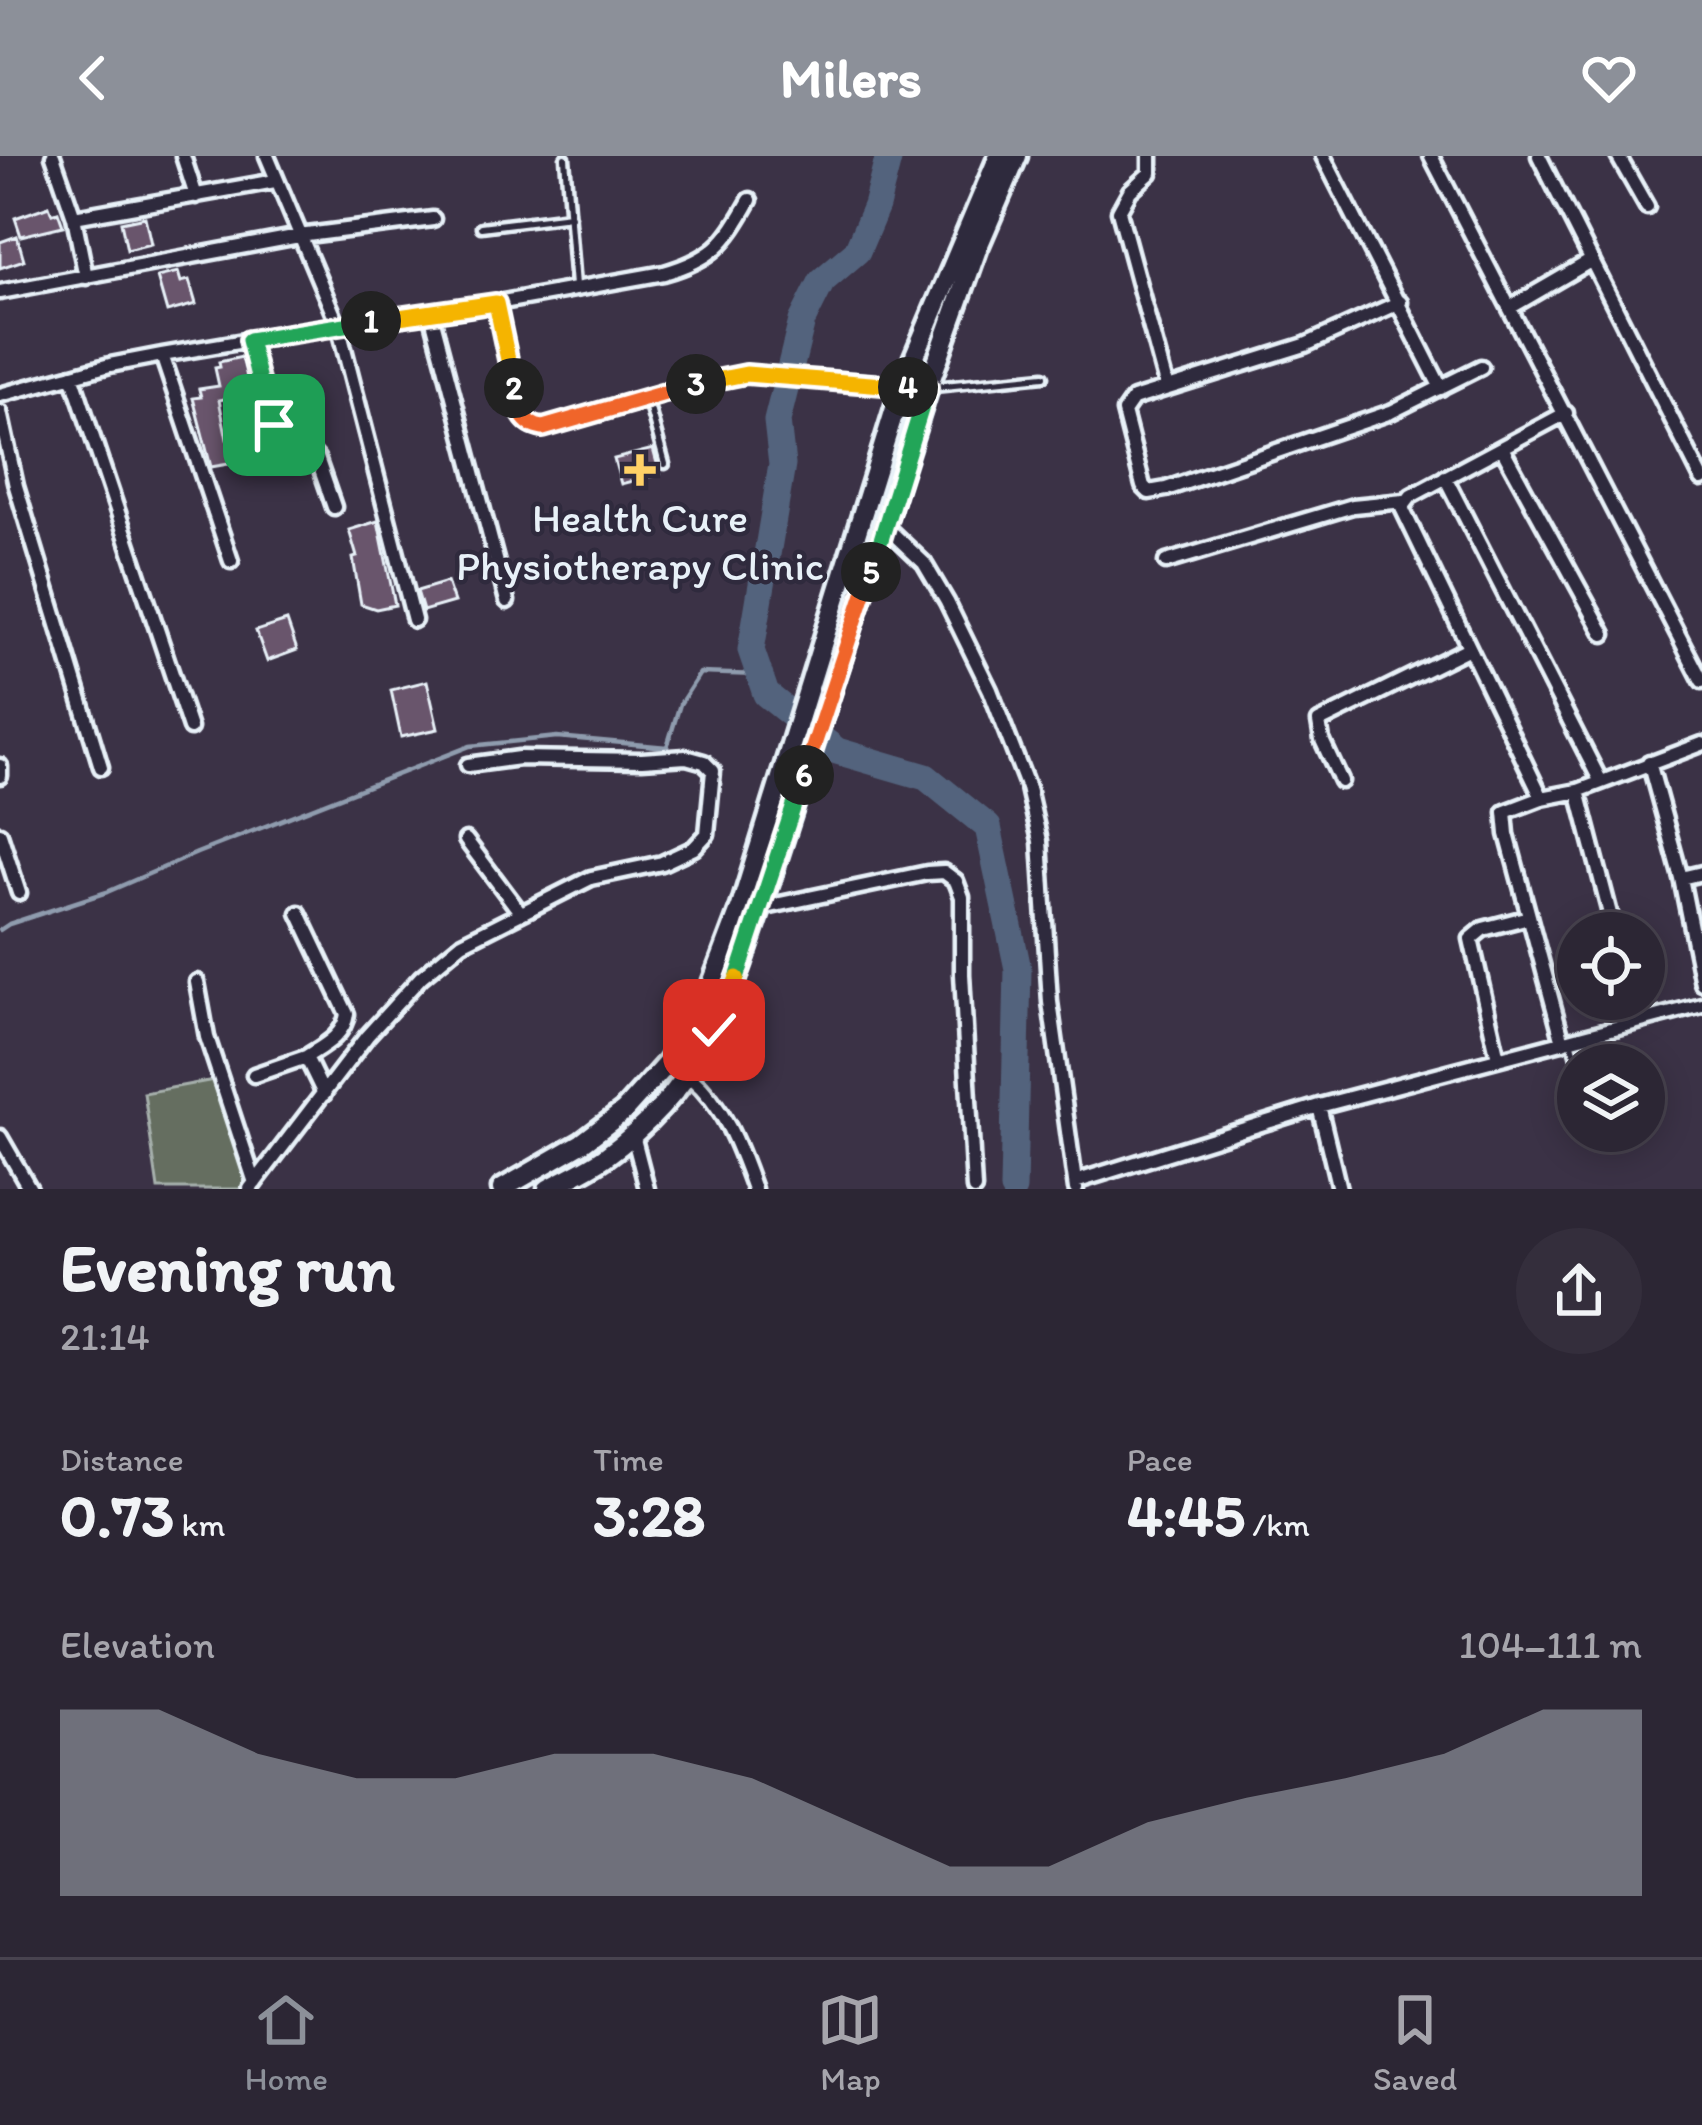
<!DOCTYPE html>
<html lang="en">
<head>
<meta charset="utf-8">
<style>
	body { margin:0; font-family:Itim,sans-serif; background:#342e3c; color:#f1f3f6; height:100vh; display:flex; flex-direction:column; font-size:45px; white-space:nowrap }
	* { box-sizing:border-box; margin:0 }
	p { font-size:39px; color:#a6a5ac }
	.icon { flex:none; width:66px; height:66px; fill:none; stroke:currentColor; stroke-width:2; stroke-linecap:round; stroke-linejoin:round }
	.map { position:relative; height:1033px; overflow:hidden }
	.side { display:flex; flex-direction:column; background:#2c2634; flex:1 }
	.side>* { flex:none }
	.tools { position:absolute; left:1557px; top:756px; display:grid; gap:24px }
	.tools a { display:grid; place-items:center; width:108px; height:108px; border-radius:50%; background:#2c2634; box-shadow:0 6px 30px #0003,0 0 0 3px #48434f; font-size:60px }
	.pin { position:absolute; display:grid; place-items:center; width:102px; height:102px; color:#fff; margin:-51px; border-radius:24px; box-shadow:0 6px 18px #0006 }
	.km { position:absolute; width:60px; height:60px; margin:-30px; border-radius:50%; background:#222; color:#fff; font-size:33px; line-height:60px; text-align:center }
	.round { display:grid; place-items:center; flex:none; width:126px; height:126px; border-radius:63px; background:#342e3c }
	.overview { display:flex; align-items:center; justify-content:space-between; height:204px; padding:0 60px }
	h1 { font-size:66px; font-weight:800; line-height:90px }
	.stats { display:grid; grid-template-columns:repeat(3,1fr); gap:18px; height:204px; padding:12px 60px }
	.stats div { display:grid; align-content:center }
	.stats b { font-size:60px; font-weight:800 }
	.stats small { font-size:33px; font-weight:400 }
	.stats p { font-size:33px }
	.chart { height:336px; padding:24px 60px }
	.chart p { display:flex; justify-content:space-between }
	.chart svg { width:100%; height:216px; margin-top:12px; fill:#8c9099; opacity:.7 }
	header { display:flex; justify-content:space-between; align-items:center; height:156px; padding:0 60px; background:#8c9099; color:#fff; font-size:54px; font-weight:800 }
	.tab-bar { display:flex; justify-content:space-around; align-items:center; height:168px; border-top:3px solid #48434f; background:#2c2634; font-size:33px; color:#a6a5ac }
	.tab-bar a { display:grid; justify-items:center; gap:6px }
	.tab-bar .selected { color:#8c9099 }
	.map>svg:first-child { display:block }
	.green { fill:#656e61; stroke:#a6b0ac; stroke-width:3 }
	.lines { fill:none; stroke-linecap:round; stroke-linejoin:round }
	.stream { stroke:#8f9cae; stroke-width:4.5 }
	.river { stroke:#53647d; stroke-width:27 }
	.building { fill:#69546c; stroke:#e8f1f8; stroke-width:3 }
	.service-casing { stroke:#e8f1f8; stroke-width:15 }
	.minor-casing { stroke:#e8f1f8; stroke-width:21 }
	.primary-casing { stroke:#e8f1f8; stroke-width:27 }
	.service { stroke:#2f2a3d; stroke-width:6 }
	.minor { stroke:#2f2a3d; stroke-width:12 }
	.primary { stroke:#2f2a3d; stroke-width:18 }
	.split-1-casing { stroke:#fff; stroke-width:24 }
	.split-2-casing { stroke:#fff; stroke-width:24 }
	.split-3-casing { stroke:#fff; stroke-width:24 }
	.split-4-casing { stroke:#fff; stroke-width:24 }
	.split-5-casing { stroke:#fff; stroke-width:24 }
	.split-6-casing { stroke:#fff; stroke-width:24 }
	.split-7-casing { stroke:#fff; stroke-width:24 }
	.split-8-casing { stroke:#fff; stroke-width:24 }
	.split-1 { stroke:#22a559; stroke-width:15 }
	.split-2 { stroke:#f5b400; stroke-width:15 }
	.split-3 { stroke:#f0652b; stroke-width:15 }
	.split-4 { stroke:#f5b400; stroke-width:15 }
	.split-5 { stroke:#22a559; stroke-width:15 }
	.split-6 { stroke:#f0652b; stroke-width:15 }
	.split-7 { stroke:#22a559; stroke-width:15 }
	.split-8 { stroke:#f5b400; stroke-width:15 }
	.poi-dot { fill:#ffd166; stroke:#2f2a3d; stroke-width:4.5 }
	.labels { text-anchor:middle; stroke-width:9; stroke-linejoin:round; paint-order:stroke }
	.poi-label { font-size:42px; fill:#e8f1f8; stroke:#2f2a3d }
</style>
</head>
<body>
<header><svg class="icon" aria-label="back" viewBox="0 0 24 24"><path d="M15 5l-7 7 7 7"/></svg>Milers<svg class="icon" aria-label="heart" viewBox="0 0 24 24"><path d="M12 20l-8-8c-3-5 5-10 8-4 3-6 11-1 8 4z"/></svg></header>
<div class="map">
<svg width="1702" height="1033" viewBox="0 0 1702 1033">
	<rect width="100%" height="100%" fill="#3b3246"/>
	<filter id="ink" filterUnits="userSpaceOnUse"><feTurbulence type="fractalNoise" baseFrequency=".00833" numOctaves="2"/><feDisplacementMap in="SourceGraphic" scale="24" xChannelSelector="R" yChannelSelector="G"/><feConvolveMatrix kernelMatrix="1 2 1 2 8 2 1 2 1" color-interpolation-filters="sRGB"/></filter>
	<g filter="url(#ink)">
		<!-- green -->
		<path class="green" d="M214 924 248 1027 243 1033H158L144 937Z"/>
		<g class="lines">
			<!-- stream -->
			<path class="stream" d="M0 774 9 768 107 736 197 697 470 590 557 581 667 591 680 548 700 517 759 519"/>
			<!-- river -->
			<path class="river" d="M889 0 876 50 857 95 822 125 802 165 777 265 782 309 751 494 766 538 837 595 926 621 988 671 1018 813 1013 1033"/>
		</g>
		<!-- building -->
		<path class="building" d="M49 50 52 58 58 56 63 70 21 80 15 62Z
			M145 61 151 88 127 94 121 66Z
			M17 80 24 104 0 112V86Z
			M178 116 181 126 189 124 196 148 167 156 157 121Z
			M242 201 251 237 219 244 227 283 236 282 240 306 211 311 193 242 201 241 199 233 219 230 215 212 220 211 219 206Z
			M653 293 660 318 621 328 614 303Z
			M378 365 395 449 376 453 361 448 353 402 357 401 349 374Z
			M447 426 454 446 423 455 417 435Z
			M287 465 297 494 267 505 256 475Z
			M427 525 438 573 401 581 391 534Z"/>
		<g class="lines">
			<!-- service casing -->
			<g class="service-casing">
				<path id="service" d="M565 2 575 130
					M481 71 570 60
					M934 231 1044 220
					M647 242 665 308
					M1571 884 1578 909
					M1596 975 1597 979"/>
			</g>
			<!-- minor casing -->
			<g class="minor-casing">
				<path id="minor" d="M53 0 74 61 86 121
					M183 0 196 40
					M267 0 338 169 414 464
					M1150 0V17L1130 35 1119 55 1167 232
					M1323 0 1441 232
					M1431 0 1702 525
					M1539 0 1702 323
					M1618 0 1647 51
					M74 61 275 25
					M0 136 299 80 433 63
					M1400 146 1305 189 1133 243 1124 256 1143 330 1149 336 1166 333 1391 256 1481 211
					M497 147 518 248C523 262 527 270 543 272L693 229 746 218 928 231
					M1511 151 1592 104
					M431 157 507 445
					M249 184 267 257 274 269 297 280 317 302 334 351
					M162 199 231 405
					M72 219 190 572
					M0 239 110 209 162 199 338 169 464 153 664 117C713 103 726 87 750 44
					M0 256 16 330 101 611
					M1502 292 1604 478
					M1445 321 1601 626
					M886 371 924 407 947 446 990 534 1028 632 1040 685 1050 846 1076 1033
					M1166 406 1353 350 1404 345
					M1649 606 1681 722 1702 827
					M0 610V620
					M1341 625 1322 584 1319 566 1469 492
					M1578 635 1615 777
					M1542 642 1402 352 1411 340 1566 257
					M0 678 19 737
					M466 684 520 756
					M1681 722 1702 717
					M761 752 927 717 944 716 956 725 962 741V818L974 1033
					M299 757 347 858C344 880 323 890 306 901L324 938
					M197 826 207 881 255 1027
					M1563 886 1507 678 1505 656 1542 642 1578 635 1702 588
					M1498 902 1471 783 1483 773 1529 761
					M254 919 306 901
					M690 921C725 951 739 991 754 1033
					M1319 950 1339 1033
					M633 979 647 1033
					M0 981 30 1033
					M1075 1026 1319 950 1702 849
					M250 1033 367 880 421 821 462 787 591 722 662 707 694 692 707 678 713 615 704 606 686 601 642 604 519 602 468 609"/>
			</g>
			<!-- primary casing -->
			<g class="primary-casing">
				<path id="primary" d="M502 1033 582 987 624 955 668 906 707 841 741 751 902 230 999 0
					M548 1033C567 1022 587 1014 605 1001 708 927 729 843 768 729L928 231 977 93 1017 0"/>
			</g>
			<!-- service -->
			<use href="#service" class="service"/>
			<!-- minor -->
			<use href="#minor" class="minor"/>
			<!-- primary -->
			<use href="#primary" class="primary"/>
		</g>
	</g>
	<g class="lines" filter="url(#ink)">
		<!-- split-1 casing -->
		<g class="split-1-casing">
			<path id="split-1" d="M274 269 267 257 249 184 371 165"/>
		</g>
		<!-- split-2 casing -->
		<g class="split-2-casing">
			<path id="split-2" d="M371 165 496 147 514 232"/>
		</g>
		<!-- split-3 casing -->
		<g class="split-3-casing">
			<path id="split-3" d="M514 232C518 251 521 269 543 272L696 228"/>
		</g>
		<!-- split-4 casing -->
		<g class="split-4-casing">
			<path id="split-4" d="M696 228 746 218 908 231"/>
		</g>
		<!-- split-5 casing -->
		<g class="split-5-casing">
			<path id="split-5" d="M871 416 928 231H908"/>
		</g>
		<!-- split-6 casing -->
		<g class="split-6-casing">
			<path id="split-6" d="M804 619 871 416"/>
		</g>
		<!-- split-7 casing -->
		<g class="split-7-casing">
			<path id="split-7" d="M737 822 804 619"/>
		</g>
		<!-- split-8 casing -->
		<g class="split-8-casing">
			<path id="split-8" d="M714 874 737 822"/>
		</g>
		<!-- split-1 -->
		<use href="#split-1" class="split-1"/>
		<!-- split-2 -->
		<use href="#split-2" class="split-2"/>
		<!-- split-3 -->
		<use href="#split-3" class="split-3"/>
		<!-- split-4 -->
		<use href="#split-4" class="split-4"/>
		<!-- split-5 -->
		<use href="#split-5" class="split-5"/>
		<!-- split-6 -->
		<use href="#split-6" class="split-6"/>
		<!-- split-7 -->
		<use href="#split-7" class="split-7"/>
		<!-- split-8 -->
		<use href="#split-8" class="split-8"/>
	</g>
	<!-- markers -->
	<path class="poi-dot" d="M634 296h12v12h12v12h-12v12h-12v-12h-12v-12h12z"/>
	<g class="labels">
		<!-- poi labels -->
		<g class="poi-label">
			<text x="640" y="376">Health Cure<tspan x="640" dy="48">Physiotherapy Clinic</tspan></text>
		</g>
	</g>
</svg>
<div class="tools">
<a><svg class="icon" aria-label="locate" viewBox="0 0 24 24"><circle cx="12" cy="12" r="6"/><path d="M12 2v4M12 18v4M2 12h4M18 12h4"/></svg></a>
<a><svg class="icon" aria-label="layers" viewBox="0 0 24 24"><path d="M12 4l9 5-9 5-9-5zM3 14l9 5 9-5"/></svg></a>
</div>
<div class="pin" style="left:274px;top:269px;background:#1e9e55"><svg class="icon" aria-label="arrive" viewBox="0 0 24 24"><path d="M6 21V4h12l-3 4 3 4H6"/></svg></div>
<div class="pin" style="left:714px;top:874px;background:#d93025"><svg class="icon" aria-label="check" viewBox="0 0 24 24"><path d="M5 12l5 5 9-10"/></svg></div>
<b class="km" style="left:371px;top:165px">1</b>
<b class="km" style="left:514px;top:232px">2</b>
<b class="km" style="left:696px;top:228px">3</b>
<b class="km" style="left:908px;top:231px">4</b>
<b class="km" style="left:871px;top:416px">5</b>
<b class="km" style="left:804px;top:619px">6</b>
</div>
<section class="side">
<div class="overview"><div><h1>Evening run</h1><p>21:14</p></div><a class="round"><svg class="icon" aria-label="share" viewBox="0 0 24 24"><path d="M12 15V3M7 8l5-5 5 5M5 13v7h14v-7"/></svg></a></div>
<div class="stats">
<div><p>Distance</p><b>0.73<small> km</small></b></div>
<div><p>Time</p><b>3:28</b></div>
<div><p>Pace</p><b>4:45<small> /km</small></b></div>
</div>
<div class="chart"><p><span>Elevation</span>104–111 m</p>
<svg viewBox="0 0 160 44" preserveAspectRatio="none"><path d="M0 44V6L10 6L20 15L30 20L40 20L50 15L60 15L70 20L80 29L90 38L100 38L110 29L120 24L130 20L140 15L150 6L160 6V44z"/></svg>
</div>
</section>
<nav class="tab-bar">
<a class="selected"><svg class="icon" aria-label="home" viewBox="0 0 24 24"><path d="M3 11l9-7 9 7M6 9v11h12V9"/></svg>Home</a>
<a><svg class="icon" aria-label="map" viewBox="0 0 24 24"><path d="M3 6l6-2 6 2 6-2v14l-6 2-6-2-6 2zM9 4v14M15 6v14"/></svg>Map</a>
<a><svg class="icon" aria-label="saved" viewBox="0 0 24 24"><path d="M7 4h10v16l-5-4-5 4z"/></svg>Saved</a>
</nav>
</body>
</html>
